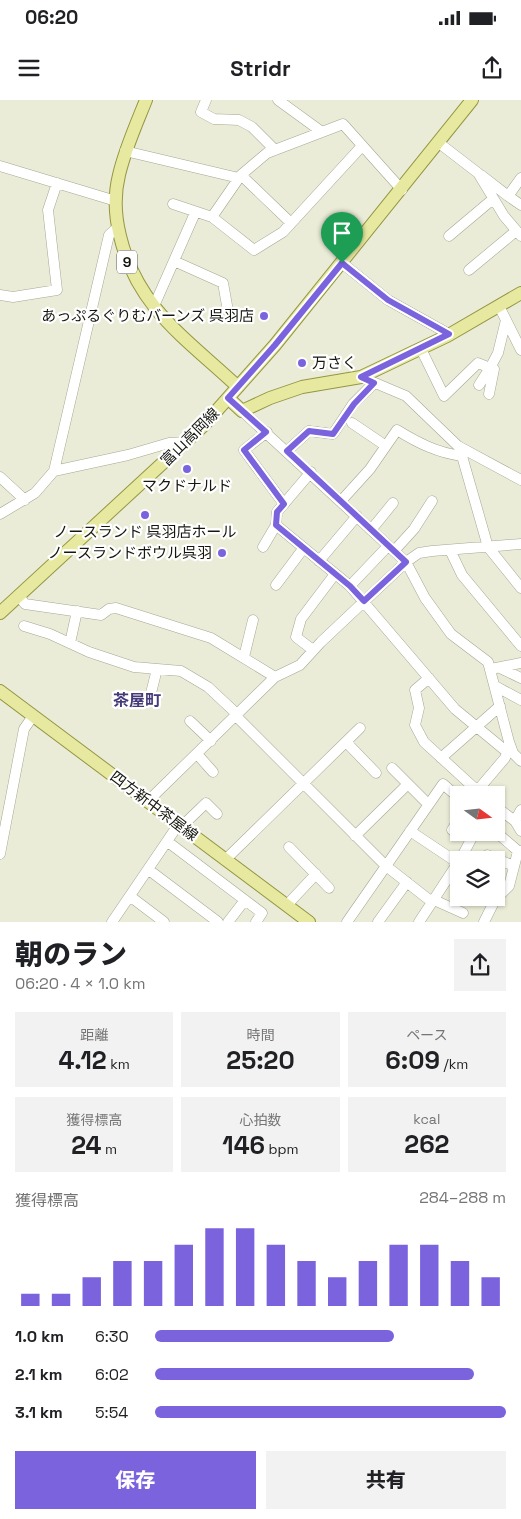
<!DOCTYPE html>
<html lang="ja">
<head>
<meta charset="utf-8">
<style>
	body { margin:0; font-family:"Space Grotesk","Noto Sans JP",sans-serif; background:#f2f2f2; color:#202124; height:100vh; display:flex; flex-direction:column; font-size:19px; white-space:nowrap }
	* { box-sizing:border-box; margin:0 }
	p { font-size:16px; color:#757577 }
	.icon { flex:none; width:28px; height:28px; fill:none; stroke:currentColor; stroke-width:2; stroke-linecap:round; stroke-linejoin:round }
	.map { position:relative; height:822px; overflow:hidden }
	.sheet { display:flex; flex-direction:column; background:#fff; flex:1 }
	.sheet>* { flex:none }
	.needle { width:32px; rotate:105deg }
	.buttons { position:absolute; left:450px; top:686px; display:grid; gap:10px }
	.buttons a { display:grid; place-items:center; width:55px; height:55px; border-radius:0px; background:#fff; box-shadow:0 1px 4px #0004; font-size:25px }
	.pin { position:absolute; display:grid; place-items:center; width:42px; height:42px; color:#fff; margin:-51px -21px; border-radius:50% 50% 50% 0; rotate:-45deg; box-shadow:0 0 5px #0007 }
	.pin .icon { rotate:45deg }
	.round { display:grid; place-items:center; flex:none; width:52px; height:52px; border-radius:0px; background:#f2f2f2 }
	.headline { display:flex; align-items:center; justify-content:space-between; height:85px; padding:0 15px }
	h1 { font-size:28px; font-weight:800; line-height:38px }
	.figures { display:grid; grid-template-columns:repeat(3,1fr); gap:8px; height:85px; padding:5px 15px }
	.figures div { display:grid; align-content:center; border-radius:0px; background:#f2f2f2; text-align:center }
	.figures b { font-size:25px; font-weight:800 }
	.figures small { font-size:14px; font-weight:400 }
	.figures p { font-size:14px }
	.chart { height:140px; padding:10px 15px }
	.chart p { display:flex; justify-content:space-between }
	.chart svg { width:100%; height:90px; margin-top:5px; stroke:#7b63de; stroke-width:6 }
	.action { display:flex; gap:10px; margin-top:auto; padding:10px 15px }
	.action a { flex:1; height:58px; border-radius:0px; background:#7b63de; color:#fff; font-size:20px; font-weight:800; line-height:58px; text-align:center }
	.action a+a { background:#f2f2f2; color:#202124 }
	ul { padding:0 15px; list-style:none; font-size:16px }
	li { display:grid; grid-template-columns:80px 60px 1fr; align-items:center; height:38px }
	li i { height:12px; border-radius:6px; background:#7b63de }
	.status { display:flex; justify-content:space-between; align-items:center; height:35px; padding:0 25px; background:#fff; direction:ltr }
	.status svg { height:14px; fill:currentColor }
	header { display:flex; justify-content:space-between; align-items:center; height:65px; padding:0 15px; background:#fff; font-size:22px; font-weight:800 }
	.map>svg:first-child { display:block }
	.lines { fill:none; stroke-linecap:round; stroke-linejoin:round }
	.minor-casing { stroke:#a5a793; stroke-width:11 }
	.major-casing { stroke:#949644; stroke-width:14 }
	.minor { stroke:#fff; stroke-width:10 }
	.major { stroke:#e8e9a0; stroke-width:12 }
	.route-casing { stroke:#fff; stroke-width:10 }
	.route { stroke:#7b63de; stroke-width:6 }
	.poi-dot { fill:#7b63de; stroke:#fff; stroke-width:2 }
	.labels { text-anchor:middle; stroke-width:4.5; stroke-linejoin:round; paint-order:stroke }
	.shield { fill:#fff; stroke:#5b5c56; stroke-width:1 }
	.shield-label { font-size:14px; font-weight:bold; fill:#15160e }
	.poi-label { font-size:15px; fill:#15160e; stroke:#fff; text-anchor:end }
	.street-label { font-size:15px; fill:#15160e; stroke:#fff }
	.neighbourhood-label { font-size:16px; font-weight:bold; fill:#453b78; stroke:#fff }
</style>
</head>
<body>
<div class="status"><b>06:20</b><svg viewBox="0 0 49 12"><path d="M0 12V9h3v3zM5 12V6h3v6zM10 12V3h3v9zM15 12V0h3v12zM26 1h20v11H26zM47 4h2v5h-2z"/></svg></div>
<header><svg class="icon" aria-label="menu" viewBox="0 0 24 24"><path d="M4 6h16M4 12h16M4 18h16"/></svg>Stridr<svg class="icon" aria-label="share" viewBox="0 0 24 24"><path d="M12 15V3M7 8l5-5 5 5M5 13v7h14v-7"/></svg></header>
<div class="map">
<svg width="521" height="822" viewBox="0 0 521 822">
	<rect width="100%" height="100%" fill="#ebecd7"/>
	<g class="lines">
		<!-- minor casing -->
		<g class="minor-casing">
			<path id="minor" d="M206 0 201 12 214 19 239 20 252 27 275 50
				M278 0 322 32
				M439 43 478 73 504 116 521 136
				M125 51 239 78
				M0 66 116 101
				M241 75 291 123
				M481 75 508 96 521 78
				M508 96 521 105
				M173 104 212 117 254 150 283 132 362 46
				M212 117 241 75 267 53 343 24 402 90
				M449 136 493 99
				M174 161 223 183 228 211
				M342 163 388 200 449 234
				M469 170 516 131
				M0 195 13 197 57 190 48 110 57 83
				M154 206 195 113
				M499 206 521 250
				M421 249 444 296 478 263 490 268 479 285
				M361 277 406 296 458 346 521 380
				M489 294 494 269 490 268 498 253 506 220
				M242 311 406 462 425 498 451 534 488 562 509 642 513 653 521 661
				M352 323 386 346
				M267 332 244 350 284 404
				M287 351 309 331 333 334 353 304 374 283
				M462 356 488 447 521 488
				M54 371 128 355 169 343 187 342
				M311 372 277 412 276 425 350 486 455 609 507 652 513 653
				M0 377 25 400
				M341 401 370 369 397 330C418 343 438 353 462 356L467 351
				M0 414 35 393 54 371 109 135 118 127
				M371 430 393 403
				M263 447 276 425
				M450 450 462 475 521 546
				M394 451 414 429 432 401
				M319 461 357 416
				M276 485 303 449
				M350 486 388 446
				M19 496 25 504 101 515 109 509 116 508 211 538 275 577
				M24 526 50 534 89 552 134 567 181 571 208 587 238 615
				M70 543 77 511
				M313 550 296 537 301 519 335 474
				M244 557 253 520
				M500 568 521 578
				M491 569 521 563
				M429 578 415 590 419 608 415 625 424 642 482 695
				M495 586 521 600
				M151 593 157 569
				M236 616 386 766 432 802
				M190 621 211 641
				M346 642 376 673
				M197 654 213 672
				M441 658 500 606
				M392 668 428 704
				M477 691 505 658 507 652
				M147 702 275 577 300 565 321 542 406 462 419 453 432 451 521 444
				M496 707 515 721 521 731
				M515 721 521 710
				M181 727 206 703 217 714
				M452 730 459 719
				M410 731 458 763
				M496 732 518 751H521
				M355 736 408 684
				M168 742 262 813 256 822
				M289 747 329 788
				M0 754 24 629 33 616
				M487 755 514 766
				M225 760 360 628
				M460 760 475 732
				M149 770 218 822
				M131 797 164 822
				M434 800 463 813
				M287 805 316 774
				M112 822 178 725
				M228 822 245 800
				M347 822 443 684 459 698
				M378 822 407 782
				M419 822 459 761
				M484 822 495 800 509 786 518 751"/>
		</g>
		<!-- major casing -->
		<g class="major-casing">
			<path id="major" d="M146 0C136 25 125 49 119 75 114 95 115 116 120 136 137 208 187 239 238 287
				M228 298 242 311 270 298 302 287 361 277 447 236 521 193
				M0 513 204 325 275 245 472 0
				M0 591 309 822"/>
		</g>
		<!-- minor -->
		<use href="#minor" class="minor"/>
		<!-- major -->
		<use href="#major" class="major"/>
	</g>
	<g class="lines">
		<!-- route casing -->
		<g class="route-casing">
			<path id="route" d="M342 163 388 200 449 234 361 277 374 283 354 304 333 334 309 331 287 351 406 462 364 501 350 486 276 425 277 412 284 404 244 350 266 332 228 298 275 245Z"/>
		</g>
		<!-- route -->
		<use href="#route" class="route"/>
	</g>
	<!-- markers -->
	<g class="poi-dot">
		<circle cx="264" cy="216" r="5"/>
		<circle cx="302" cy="263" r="5"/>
		<circle cx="187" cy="369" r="5"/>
		<circle cx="145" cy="415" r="5"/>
		<circle cx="222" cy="453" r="5"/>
	</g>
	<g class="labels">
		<!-- shield labels -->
		<rect class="shield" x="117" y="150.5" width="20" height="23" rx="4"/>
		<g class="shield-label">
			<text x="127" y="167">9</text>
		</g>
		<!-- poi labels -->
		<g class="poi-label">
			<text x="254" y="221">あっぷるぐりむバーンズ 呉羽店</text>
			<text x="312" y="268" text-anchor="start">万さく</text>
			<text x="187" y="391" text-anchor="middle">マクドナルド</text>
			<text x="145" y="437" text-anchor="middle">ノースランド 呉羽店ホール</text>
			<text x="212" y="458">ノースランドボウル呉羽</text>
		</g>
		<!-- street labels -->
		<g class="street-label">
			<text transform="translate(190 337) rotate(-45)" y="5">富山高岡線</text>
			<text transform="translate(154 706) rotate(37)" y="5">四方新中茶屋線</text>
		</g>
		<!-- neighbourhood labels -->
		<g class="neighbourhood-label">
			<text x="137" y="606">茶屋町</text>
		</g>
	</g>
</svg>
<div class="buttons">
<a><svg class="needle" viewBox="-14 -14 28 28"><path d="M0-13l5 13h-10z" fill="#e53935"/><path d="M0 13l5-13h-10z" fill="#757577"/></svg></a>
<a><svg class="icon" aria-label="layers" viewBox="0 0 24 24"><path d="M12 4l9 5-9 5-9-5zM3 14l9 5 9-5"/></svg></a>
</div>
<div class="pin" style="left:342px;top:163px;background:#1e9e55"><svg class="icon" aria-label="arrive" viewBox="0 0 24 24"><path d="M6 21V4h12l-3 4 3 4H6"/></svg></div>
</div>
<section class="sheet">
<div class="headline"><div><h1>朝のラン</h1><p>06:20 · 4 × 1.0 km</p></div><a class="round"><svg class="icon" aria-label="share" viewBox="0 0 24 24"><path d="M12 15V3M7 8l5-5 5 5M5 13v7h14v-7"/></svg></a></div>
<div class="figures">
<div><p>距離</p><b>4.12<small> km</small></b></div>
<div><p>時間</p><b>25:20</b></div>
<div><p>ペース</p><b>6:09<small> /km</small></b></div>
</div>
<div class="figures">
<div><p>獲得標高</p><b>24<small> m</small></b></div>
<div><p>心拍数</p><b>146<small> bpm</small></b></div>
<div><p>kcal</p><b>262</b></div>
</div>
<div class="chart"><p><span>獲得標高</span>284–288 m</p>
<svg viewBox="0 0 160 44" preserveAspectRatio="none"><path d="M5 44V38M15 44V38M25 44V30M35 44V22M45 44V22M55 44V14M65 44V6M75 44V6M85 44V14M95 44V22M105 44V30M115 44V22M125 44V14M135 44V14M145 44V22M155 44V30"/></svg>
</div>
<ul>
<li><b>1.0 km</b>6:30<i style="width:68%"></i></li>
<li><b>2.1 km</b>6:02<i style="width:91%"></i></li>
<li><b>3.1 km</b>5:54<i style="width:100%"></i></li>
</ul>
<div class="action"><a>保存</a><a>共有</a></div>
</section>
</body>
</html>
